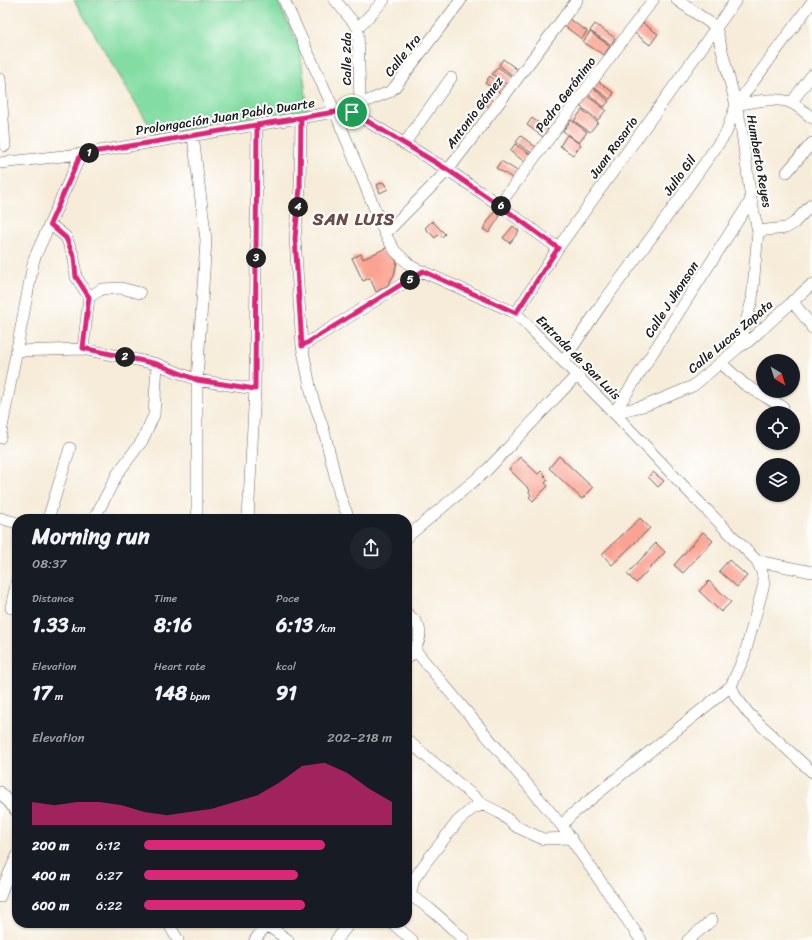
<!DOCTYPE html>
<html lang="en">
<head>
<meta charset="utf-8">
<style>
	body { margin:0; font-family:Sriracha,sans-serif; background:#20242c; color:#f1f3f6; height:100vh; display:flex; flex-direction:column; font-size:15px; white-space:nowrap }
	* { box-sizing:border-box; margin:0 }
	p { font-size:13px; color:#9ea1a6 }
	.icon { flex:none; width:22px; height:22px; fill:none; stroke:currentColor; stroke-width:2; stroke-linecap:round; stroke-linejoin:round }
	.map { position:relative; flex:1; overflow:hidden }
	.sheet { position:absolute; left:12px; top:514px; width:400px; height:414px; display:flex; flex-direction:column; background:#171b24; border-radius:16px; box-shadow:0 1px 3px #0004 }
	.sheet>* { flex:none }
	.needle { width:26px; rotate:142deg }
	.controls { position:absolute; left:756px; top:354px; display:grid; gap:8px }
	.controls a { display:grid; place-items:center; width:44px; height:44px; border-radius:50%; background:#171b24; box-shadow:0 1px 3px #0004; font-size:20px }
	.pin { position:absolute; display:grid; place-items:center; width:34px; height:34px; color:#fff; margin:-17px; border:2px solid #fff; border-radius:50%; box-shadow:0 1px 4px #0007 }
	.km { position:absolute; width:20px; height:20px; margin:-10px; border-radius:50%; background:#222; color:#fff; font-size:11px; line-height:20px; text-align:center }
	.round { display:grid; place-items:center; flex:none; width:42px; height:42px; border-radius:21px; background:#20242c }
	.summary { display:flex; align-items:center; justify-content:space-between; height:68px; padding:0 20px }
	h1 { font-size:22px; font-weight:800; line-height:30px }
	.figures { display:grid; grid-template-columns:repeat(3,1fr); gap:6px; height:68px; padding:4px 20px }
	.figures div { display:grid; align-content:center }
	.figures b { font-size:20px; font-weight:800 }
	.figures small { font-size:11px; font-weight:400 }
	.figures p { font-size:11px }
	.chart { height:112px; padding:8px 20px }
	.chart p { display:flex; justify-content:space-between }
	.chart svg { width:100%; height:72px; margin-top:4px; fill:#db2777; opacity:.7 }
	ul { padding:0 20px; list-style:none; font-size:13px }
	li { display:grid; grid-template-columns:64px 48px 1fr; align-items:center; height:30px }
	li i { height:10px; border-radius:5px; background:#db2777 }
	.map>svg:first-child { display:block }
	.green { fill:#83dda2; stroke:#507c5f }
	.building { fill:#faa392 }
	.lines { fill:none; stroke-linecap:round; stroke-linejoin:round }
	.minor-casing { stroke:#68655e; stroke-width:12 }
	.minor { stroke:#fff; stroke-width:11 }
	.route-casing { stroke:#fff; stroke-width:8 }
	.route { stroke:#db2777; stroke-width:5 }
	.labels { text-anchor:middle; stroke-width:4; stroke-linejoin:round; paint-order:stroke }
	.street-label { font-size:13px; fill:#1c1c1c; stroke:#fff }
	.district-label { font-size:17px; font-weight:bold; letter-spacing:1px; fill:#6a4b45; stroke:#fff }
</style>
</head>
<body>
<div class="map">
<svg width="812" height="940" viewBox="0 0 812 940">
	<rect width="100%" height="100%" fill="#fff"/>
	<filter id="ink" filterUnits="userSpaceOnUse"><feTurbulence type="fractalNoise" baseFrequency=".025" numOctaves="2"/><feDisplacementMap in="SourceGraphic" scale="8" xChannelSelector="R" yChannelSelector="G"/><feConvolveMatrix kernelMatrix="1 2 1 2 8 2 1 2 1" color-interpolation-filters="sRGB"/></filter>
	<filter id="wash" filterUnits="userSpaceOnUse"><feTurbulence type="fractalNoise" baseFrequency=".012" numOctaves="4" result="noise"/><feDisplacementMap in="SourceGraphic" scale="16" xChannelSelector="R" yChannelSelector="G"/><feGaussianBlur stdDeviation="0.9" result="paint"/><feColorMatrix in="noise" values="0 0 0 0 0 0 0 0 0 0 0 0 0 0 0 0 0 1.4 0 .05"/><feComposite in="paint" operator="in"/></filter>
	<g filter="url(#wash)">
		<rect width="100%" height="100%" fill="#f6ecd9"/>
		<!-- green -->
		<path class="green" d="M74 0H277L300 48 308 112 155 135Z"/>
		<g id="blocks">
			<!-- building -->
			<path class="building" d="M569 19 587 31 582 39 564 26Z
				M640 21 658 34 650 45 632 31Z
				M595 24 615 38 611 45 590 31Z
				M590 32 610 46 604 55 583 42Z
				M503 59 518 70 513 76 499 65Z
				M498 67 513 78 507 85 492 74Z
				M490 76 505 87 500 93 485 83Z
				M597 80 614 93 610 99 592 86Z
				M592 87 609 101 604 107 587 93Z
				M483 94 496 103 492 109 479 100Z
				M586 95 606 110 598 120 578 105Z
				M582 110 598 122 590 132 574 121Z
				M532 118 548 130 543 137 527 125Z
				M571 120 587 132 579 143 563 131Z
				M567 135 581 145 573 155 560 146Z
				M521 136 537 148 533 154 516 142Z
				M515 144 531 155 526 163 510 151Z
				M501 161 519 172 514 179 496 168Z
				M383 182 388 189 380 193 377 185Z
				M494 212 500 216 489 233 483 229Z
				M432 221 445 234 442 237 439 234 435 238 425 228Z
				M513 226 519 231 510 243 503 238Z
				M388 247 397 262 394 275 388 285 376 292 370 278 363 281 352 258 361 254 363 259Z
				M559 456 593 488 582 499 549 468Z
				M520 457 538 474 541 471 546 476 544 477 548 480 545 483 548 486 533 501 529 497 531 495 529 492 530 490 509 469Z
				M653 472 664 481 658 487 648 477Z
				M640 518 650 528 612 565 602 554Z
				M703 532 713 541 683 573 674 565Z
				M656 543 665 552 636 583 627 574Z
				M729 560 747 576 737 587 719 571Z
				M709 581 731 602 721 612 699 591Z"/>
		</g>
	</g>
	<g filter="url(#ink)">
		<use href="#blocks" fill-opacity="0" stroke="#68655e" stroke-width="1"/>
		<g class="lines">
			<!-- minor casing -->
			<g class="minor-casing">
				<path id="minor" d="M284 0 335 112 385 234 395 251 412 267 516 313 532 330 614 413 692 495 757 561 762 572 764 584 744 657 731 686 570 816 562 826 641 940
					M335 0 358 28
					M677 0 716 27 741 125 751 200 758 231 752 300 739 347
					M0 79 5 146
					M791 103 812 75
					M360 104 358 28 384 0
					M736 105C752 102 776 96 792 103 799 107 806 113 812 118
					M352 112 360 104 389 92 394 88 461 0
					M301 118 300 188 295 238 302 346 312 396 324 431 340 496 349 519
					M193 136 206 240 197 380V519
					M404 144 451 78
					M0 163 81 154 335 112H352L448 170 499 205 558 248
					M787 172 812 143
					M499 205 653 0
					M50 224 66 237 74 257 76 277 89 297 83 349
					M758 231 786 228 794 223 812 204
					M385 234 448 170 577 0
					M89 297 102 289 121 288 140 293
					M792 301 811 325 812 328
					M516 313 558 248 736 0
					M302 346 423 271
					M16 351 83 349 157 364 197 380 255 389
					M563 361 604 301 668 215 726 133 736 105 812 2
					M721 363 744 384 783 407
					M614 413 751 200
					M614 413 647 405 693 386 739 347 749 341 812 284
					M0 438 34 259 81 154
					M0 518 17 523
					M48 519 70 448
					M94 519 118 473 142 441 154 415 157 364
					M248 519 255 389 257 125
					M407 537 487 470 577 375
					M757 561 812 572
					M11 608 17 580
					M407 613C409 615 412 618 414 620 426 633 417 648 407 659
					M415 650 562 826
					M731 686 736 697 749 714 812 772
					M407 740 484 805
					M0 792 17 812
					M407 894C430 906 445 922 464 940
					M410 896 414 879 429 858 458 821 473 808 484 805 500 813 517 827 543 839 571 838
					M0 897 3 887 17 856
					M168 923 178 940
					M392 923 412 940
					M267 925 288 940
					M255 940 268 923
					M336 940 350 923
					M688 940 712 920"/>
			</g>
			<!-- minor -->
			<use href="#minor" class="minor"/>
		</g>
	</g>
	<g class="lines" filter="url(#ink)">
		<!-- route casing -->
		<g class="route-casing">
			<path id="route" d="M352 112H335L81 154 50 224 66 238 74 257 76 277 89 297 83 348 157 364 197 380 255 389 257 125 301 118 300 188 295 238 302 346 423 271 516 313 558 248 499 205 448 170 352 112"/>
		</g>
		<!-- route -->
		<use href="#route" class="route"/>
	</g>
	<g class="labels">
		<!-- street labels -->
		<g class="street-label">
			<text transform="translate(402 55) rotate(-52)" y="5">Calle 1ra</text>
			<text transform="translate(346 59) rotate(-90)" y="5">Calle 2da</text>
			<text transform="translate(565 94) rotate(-53)" y="5">Pedro Gerónimo</text>
			<text transform="translate(474 112) rotate(-53)" y="5">Antonio Gómez</text>
			<text transform="translate(225 116) rotate(-9)" y="5">Prolongación Juan Pablo Duarte</text>
			<text transform="translate(613 147) rotate(-54)" y="5">Juan Rosario</text>
			<text transform="translate(760 161) rotate(80)" y="5">Humberto Reyes</text>
			<text transform="translate(679 175) rotate(-54)" y="5">Julio Gil</text>
			<text transform="translate(671 299) rotate(-57)" y="5">Calle J Jhonson</text>
			<text transform="translate(730 336) rotate(-40)" y="5">Calle Lucas Zapata</text>
			<text transform="translate(579 357) rotate(45)" y="5">Entrada de San Luis</text>
		</g>
		<!-- district labels -->
		<g class="district-label">
			<text x="354" y="225">SAN LUIS</text>
		</g>
	</g>
</svg>
<div class="controls">
<a><svg class="needle" viewBox="-14 -14 28 28"><path d="M0-13l5 13h-10z" fill="#e53935"/><path d="M0 13l5-13h-10z" fill="#9ea1a6"/></svg></a>
<a><svg class="icon" aria-label="locate" viewBox="0 0 24 24"><circle cx="12" cy="12" r="6"/><path d="M12 2v4M12 18v4M2 12h4M18 12h4"/></svg></a>
<a><svg class="icon" aria-label="layers" viewBox="0 0 24 24"><path d="M12 4l9 5-9 5-9-5zM3 14l9 5 9-5"/></svg></a>
</div>
<div class="pin" style="left:352px;top:112px;background:#1e9e55"><svg class="icon" aria-label="arrive" viewBox="0 0 24 24"><path d="M6 21V4h12l-3 4 3 4H6"/></svg></div>
<b class="km" style="left:89px;top:153px">1</b>
<b class="km" style="left:125px;top:357px">2</b>
<b class="km" style="left:256px;top:258px">3</b>
<b class="km" style="left:298px;top:207px">4</b>
<b class="km" style="left:410px;top:280px">5</b>
<b class="km" style="left:501px;top:206px">6</b>
<section class="sheet">
<div class="summary"><div><h1>Morning run</h1><p>08:37</p></div><a class="round"><svg class="icon" aria-label="share" viewBox="0 0 24 24"><path d="M12 15V3M7 8l5-5 5 5M5 13v7h14v-7"/></svg></a></div>
<div class="figures">
<div><p>Distance</p><b>1.33<small> km</small></b></div>
<div><p>Time</p><b>8:16</b></div>
<div><p>Pace</p><b>6:13<small> /km</small></b></div>
</div>
<div class="figures">
<div><p>Elevation</p><b>17<small> m</small></b></div>
<div><p>Heart rate</p><b>148<small> bpm</small></b></div>
<div><p>kcal</p><b>91</b></div>
</div>
<div class="chart"><p><span>Elevation</span>202–218 m</p>
<svg viewBox="0 0 160 44" preserveAspectRatio="none"><path d="M0 44V30L10 32L20 30L30 30L40 32L50 36L60 38L70 36L80 34L90 30L100 26L110 18L120 8L130 6L140 12L150 22L160 30V44z"/></svg>
</div>
<ul>
<li><b>200 m</b>6:12<i style="width:73%"></i></li>
<li><b>400 m</b>6:27<i style="width:62%"></i></li>
<li><b>600 m</b>6:22<i style="width:65%"></i></li>
</ul>
</section>
</div>
</body>
</html>
